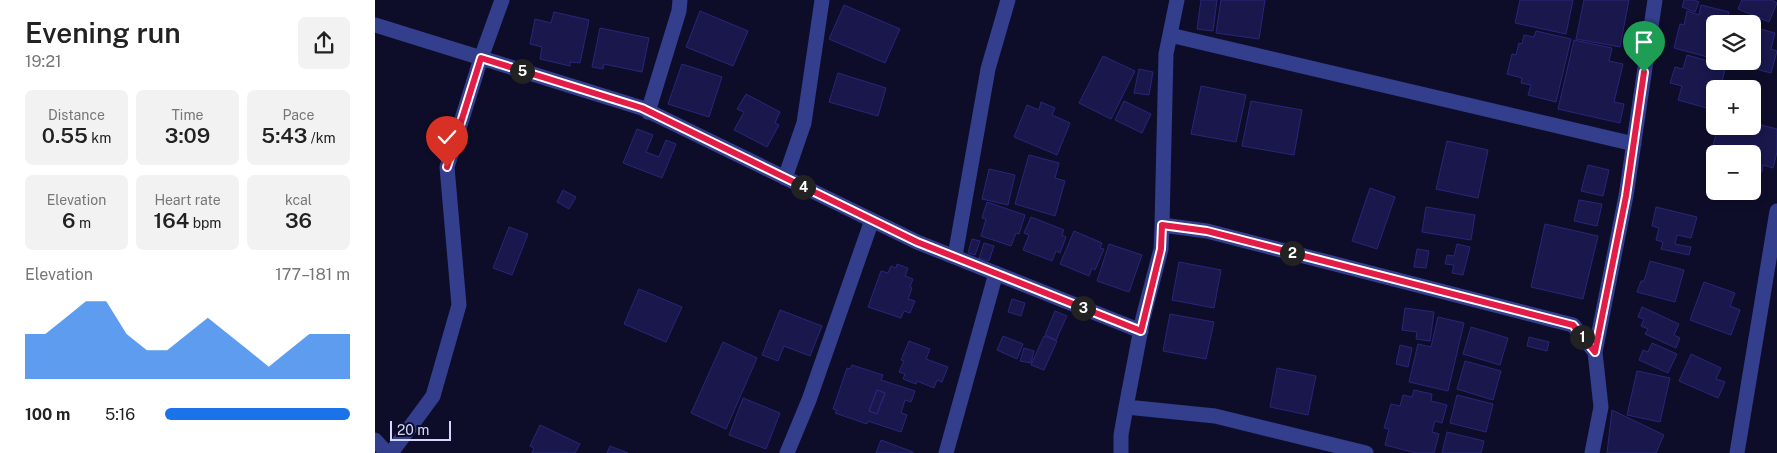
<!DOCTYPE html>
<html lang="en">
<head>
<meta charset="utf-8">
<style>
	body { margin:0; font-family:"Public Sans",sans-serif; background:#f2f2f2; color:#222; height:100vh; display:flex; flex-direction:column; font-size:19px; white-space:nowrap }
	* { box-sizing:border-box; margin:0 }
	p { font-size:16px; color:#767676 }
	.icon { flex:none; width:28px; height:28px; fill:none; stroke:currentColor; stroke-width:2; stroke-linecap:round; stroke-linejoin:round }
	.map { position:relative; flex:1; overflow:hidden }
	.panel { display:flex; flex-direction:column; background:#fff; width:375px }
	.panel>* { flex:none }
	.buttons { position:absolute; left:1331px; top:15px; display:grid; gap:10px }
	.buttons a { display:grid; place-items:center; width:55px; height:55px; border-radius:8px; background:#fff; box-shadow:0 2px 8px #0003; font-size:25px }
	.scale { position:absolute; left:15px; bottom:12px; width:61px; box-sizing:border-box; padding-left:5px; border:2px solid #d4d7ff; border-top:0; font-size:14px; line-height:18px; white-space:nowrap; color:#d4d7ff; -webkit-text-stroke:4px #0d0d29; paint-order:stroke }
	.pin { position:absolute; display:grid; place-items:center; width:42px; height:42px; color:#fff; margin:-51px -21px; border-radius:50% 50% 50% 0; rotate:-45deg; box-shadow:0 0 5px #0007 }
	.pin .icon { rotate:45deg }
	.km { position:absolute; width:25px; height:25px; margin:-12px; border-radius:50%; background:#222; color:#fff; font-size:14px; line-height:25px; text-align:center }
	.round { display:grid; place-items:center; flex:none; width:52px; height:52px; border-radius:8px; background:#f2f2f2 }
	.summary { display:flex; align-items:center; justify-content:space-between; height:85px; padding:0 25px }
	h1 { font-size:28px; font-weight:600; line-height:38px }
	.figures { display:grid; grid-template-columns:repeat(3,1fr); gap:8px; height:85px; padding:5px 25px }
	.figures div { display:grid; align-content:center; border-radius:8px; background:#f2f2f2; text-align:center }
	.figures b { font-size:21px; font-weight:600 }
	.figures small { font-size:14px; font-weight:400 }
	.figures p { font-size:14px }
	.chart { height:140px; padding:10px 25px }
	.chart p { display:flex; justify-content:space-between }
	.chart svg { width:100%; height:90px; margin-top:5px; fill:#1a73e8; opacity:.7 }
	ul { padding:0 25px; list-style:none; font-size:16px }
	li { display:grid; grid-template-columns:80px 60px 1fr; align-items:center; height:38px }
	li i { height:12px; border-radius:6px; background:#1a73e8 }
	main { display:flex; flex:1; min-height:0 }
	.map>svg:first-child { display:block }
	.building { fill:#19174c; stroke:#29267a; fill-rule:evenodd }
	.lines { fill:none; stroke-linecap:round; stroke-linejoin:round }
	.minor { stroke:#333e8d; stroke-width:15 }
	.route-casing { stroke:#fff; stroke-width:10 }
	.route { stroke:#e11d48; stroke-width:6 }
</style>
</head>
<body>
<main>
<section class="panel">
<div class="summary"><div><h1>Evening run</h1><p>19:21</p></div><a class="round"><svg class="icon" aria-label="share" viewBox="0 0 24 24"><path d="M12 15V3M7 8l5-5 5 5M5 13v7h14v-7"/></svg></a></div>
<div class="figures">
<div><p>Distance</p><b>0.55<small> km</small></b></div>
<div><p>Time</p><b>3:09</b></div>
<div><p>Pace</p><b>5:43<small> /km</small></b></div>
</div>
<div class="figures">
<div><p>Elevation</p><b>6<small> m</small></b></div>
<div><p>Heart rate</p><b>164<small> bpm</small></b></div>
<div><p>kcal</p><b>36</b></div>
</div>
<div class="chart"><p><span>Elevation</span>177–181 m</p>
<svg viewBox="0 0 160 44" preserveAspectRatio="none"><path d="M0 44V22L10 22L20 14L30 6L40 6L50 22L60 30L70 30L80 22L90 14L100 22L110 30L120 38L130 30L140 22L150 22L160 22V44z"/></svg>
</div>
<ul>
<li><b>100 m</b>5:16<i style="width:100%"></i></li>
</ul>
</section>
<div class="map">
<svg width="1402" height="453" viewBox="0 0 1402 453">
	<rect width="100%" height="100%" fill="#0d0d29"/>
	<!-- building -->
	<path class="building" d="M826 0H842L838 31 822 29Z
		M846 0H890L884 39 841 33Z
		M1145 0H1198L1191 34 1140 23Z
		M1209 0H1254L1245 47 1201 39Z
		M1309 0H1319L1324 2 1320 12 1307 7Z
		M1367 0H1397L1402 3 1394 22 1363 9Z
		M469 5 525 29 510 63 454 39Z
		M1326 5 1354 12 1353 16 1362 18 1360 24H1340V59L1299 48 1305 24 1309 25 1312 11 1324 15Z
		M325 11 373 31 358 66 311 47Z
		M179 12 214 20 205 63 195 62V66L165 59 167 47 155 44 160 19 176 23Z
		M1378 27 1400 33 1396 49 1402 51 1396 73 1358 63 1359 61H1378Z
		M225 28 274 38 267 72 229 64 228 69 217 67Z
		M1161 31 1196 39 1181 102 1153 95 1156 85 1146 83 1147 78 1132 74 1137 54 1141 55 1144 43 1147 44 1149 35 1159 37Z
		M1199 40 1237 48 1234 61 1248 64 1239 102 1249 104 1245 123 1183 109Z
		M1312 55 1351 66 1345 89H1340L1339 110 1303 100 1307 86 1295 83 1300 67 1308 69Z
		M728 56 760 71 736 119 704 103Z
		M307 64 347 77 334 117 293 104Z
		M764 69 778 72 774 95 759 93Z
		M463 73 511 88 503 116 454 102Z
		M826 86 871 95 861 142 816 134Z
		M371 94 405 112 400 123 404 125 392 147 359 130 369 112 362 109Z
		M749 101 776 114 767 133 740 120Z
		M876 101 927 110 919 155 867 146Z
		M666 102 680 108 677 115 695 123 682 155 639 137 652 105 664 110Z
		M1378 123 1402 129V152L1398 168 1388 165 1387 172 1378 170V154H1340V167L1333 165 1343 126H1378Z
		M262 129 278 135 271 152 284 157 291 140 301 144 287 178 248 163Z
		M1072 141 1113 150 1103 198 1061 189Z
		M654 155 684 163 680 178 690 181 680 216 640 204Z
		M1213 165 1234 170 1228 196 1206 191Z
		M614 169 640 175 633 205 607 199Z
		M995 188 1020 197 1002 249 977 241Z
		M188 190 201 197 194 209 182 202Z
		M1204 200 1227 204 1222 226 1199 221Z
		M612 202 650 215 644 234 641 233 636 246 606 236 611 219 607 218Z
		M1051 207 1100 215 1096 240 1047 232Z
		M1281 207 1322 217 1316 238 1302 235 1300 244 1316 247 1314 255 1286 249 1288 242 1281 240 1284 228 1277 226Z
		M656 217 689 230 687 235 691 237 685 253 681 251 677 261 648 250 654 235 649 233Z
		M1170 224 1223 236 1208 299 1156 287Z
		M134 227 153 234 137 275 118 268Z
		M699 231 727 243 725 248 729 249 720 270 717 268 714 276 685 264Z
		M597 239 605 241 600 255 593 253Z
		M609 243 619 246 614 261 604 258Z
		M734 244 767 255 754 292 722 281Z
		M1082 244 1095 247 1088 275 1077 273 1079 265 1070 264 1072 255 1079 256Z
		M1042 249 1054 251 1051 268 1039 267Z
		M1275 261 1309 270 1300 302 1262 292 1266 281H1269Z
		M804 262 846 270 839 308 797 300Z
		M522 264 533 268 530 276 538 279 535 287 537 288 533 299 540 301 535 313 529 311 526 318 493 307 506 271 513 273 516 266 521 268Z
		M1329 282 1360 293 1355 306 1365 310 1356 335 1315 320Z
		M264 289 307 307 291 342 249 324Z
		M637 299 650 303 646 316 633 312Z
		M1267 307 1304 324 1299 335 1305 338 1301 348 1270 334 1273 329 1266 326 1269 319 1263 317Z
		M1030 308 1059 312 1055 341 1041 339 1042 332 1027 330Z
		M405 310 447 326 435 356 409 346 403 361 387 355Z
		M680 311 692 316 681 340 670 335Z
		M795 314 839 322 831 359 788 351Z
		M1063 317 1089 323 1073 391 1034 382 1043 344 1056 347Z
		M1096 327 1133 338 1125 365 1088 354Z
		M628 336 648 344 642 359 622 350Z
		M669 336 682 341 669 370 656 365Z
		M1154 337 1174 342 1172 351 1152 346Z
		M534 341 555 349 551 359 573 367 567 382 562 380 559 388 542 381 541 384 528 379 530 374 524 372 529 361 526 360Z
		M348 342 382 358 351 429 316 413Z
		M1277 343 1302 354 1293 373 1264 360 1268 350 1273 352Z
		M1025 345 1037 348 1033 367 1021 364Z
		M649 348 659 351 656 363 645 361Z
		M1316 354 1346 368 1341 379 1350 382 1343 398 1304 381Z
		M1090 361 1126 371 1118 400 1082 389Z
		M477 365 508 375 506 380 540 391 536 402 530 400 526 413 532 415 526 432 493 421 492 424 460 413 462 410 458 409 472 368 475 369ZM502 390 510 393 502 414 494 411Z
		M902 368 941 376 933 415 895 407Z
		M1262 371 1295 378 1285 422 1252 415Z
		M502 390 510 393 502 414 494 411Z
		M1039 390 1057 394 1056 401 1072 405 1067 423 1060 421 1057 432 1064 434 1059 453H1041L1010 445 1014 429 1009 428 1016 404 1025 406 1028 395 1037 397Z
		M1082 395 1118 404 1111 432 1075 423Z
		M368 398 405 413 391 449 354 435Z
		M1237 410 1289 435 1281 453H1232Z
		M165 425 205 444 200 453H157L159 448 155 446Z
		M1072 432 1109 441 1106 453H1067Z
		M506 440 538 452V453H501Z
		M235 446 253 453H232Z"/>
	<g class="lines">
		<!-- minor -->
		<path class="minor" d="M802 0 791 54 787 225 832 231 1198 325 1220 352 1226 407 1217 453
			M0 25 267 108 542 242 766 331
			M795 35 1259 144
			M273 112 304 11 305 0
			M410 178 429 123 447 0
			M580 256 613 69 633 0
			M1220 352 1251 196 1280 0
			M751 407 840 416 991 453
			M0 440 12 453
			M16 453 58 396 84 305 72 167 106 58 127 0
			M412 453 434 400 497 220
			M571 453 621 273
			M746 453V435L751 407 768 318 786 249 787 225
			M1362 453 1402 211"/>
	</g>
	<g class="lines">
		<!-- route casing -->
		<g class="route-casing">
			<path id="route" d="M72 167 106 58 267 108 542 242 766 331 786 249 787 225 832 231 1198 325 1220 352 1251 196 1269 72"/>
		</g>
		<!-- route -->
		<use href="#route" class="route"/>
	</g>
</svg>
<div class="buttons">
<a><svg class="icon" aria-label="layers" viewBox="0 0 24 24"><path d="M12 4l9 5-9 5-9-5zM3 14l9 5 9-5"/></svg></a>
<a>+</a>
<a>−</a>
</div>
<div class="scale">20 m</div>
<div class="pin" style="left:1269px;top:72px;background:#1e9e55"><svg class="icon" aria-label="arrive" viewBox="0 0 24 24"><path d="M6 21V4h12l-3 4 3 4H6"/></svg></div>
<div class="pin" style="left:72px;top:167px;background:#d93025"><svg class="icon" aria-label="check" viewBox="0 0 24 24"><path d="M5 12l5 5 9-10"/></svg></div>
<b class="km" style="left:1207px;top:337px">1</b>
<b class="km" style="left:917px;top:253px">2</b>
<b class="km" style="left:708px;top:308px">3</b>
<b class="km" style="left:428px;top:187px">4</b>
<b class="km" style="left:147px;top:71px">5</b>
</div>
</main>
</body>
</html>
